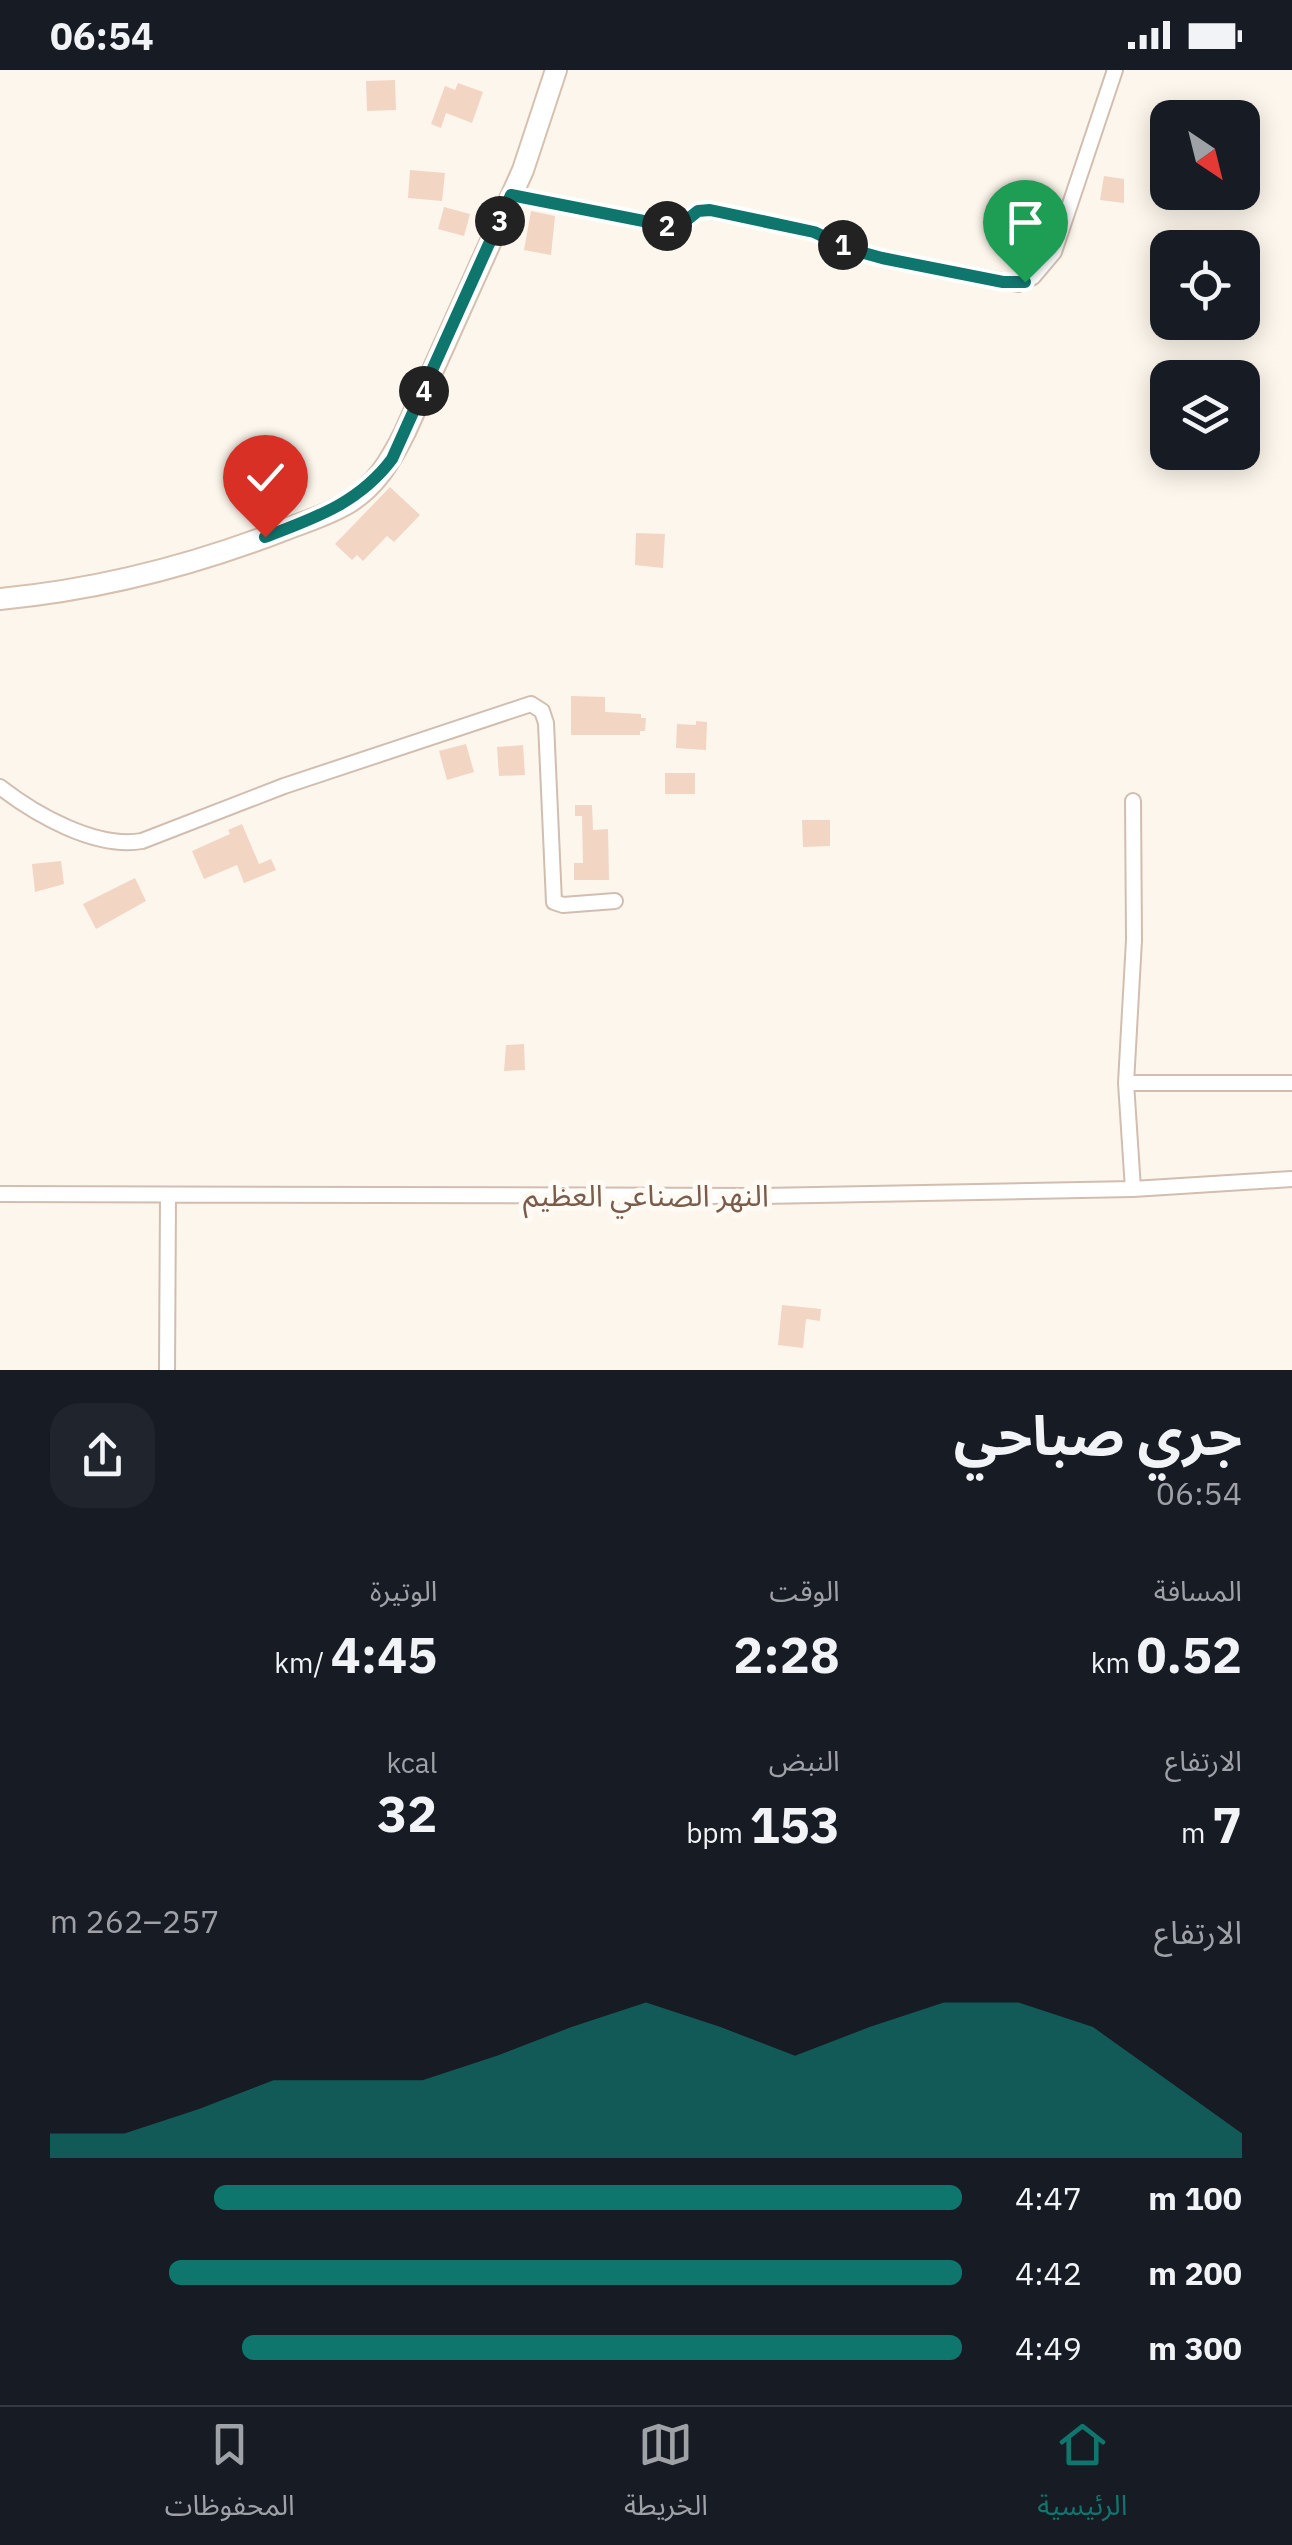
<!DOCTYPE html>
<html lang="ar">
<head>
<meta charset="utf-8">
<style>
	body { margin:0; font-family:"IBM Plex Sans","Noto Sans Arabic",sans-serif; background:#20242c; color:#f1f3f6; direction:rtl; height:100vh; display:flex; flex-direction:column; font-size:38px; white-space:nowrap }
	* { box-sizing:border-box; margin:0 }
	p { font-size:32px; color:#9ea1a6 }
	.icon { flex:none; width:55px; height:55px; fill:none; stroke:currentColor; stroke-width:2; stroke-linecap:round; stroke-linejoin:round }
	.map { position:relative; height:1300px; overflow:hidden; direction:ltr }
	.panel { display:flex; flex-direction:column; background:#171b24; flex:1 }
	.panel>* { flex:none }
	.needle { width:65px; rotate:145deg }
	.tools { position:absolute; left:1150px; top:30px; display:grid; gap:20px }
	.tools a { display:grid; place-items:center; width:110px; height:110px; border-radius:20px; background:#171b24; box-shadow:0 5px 25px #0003; font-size:50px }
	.pin { position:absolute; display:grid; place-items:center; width:85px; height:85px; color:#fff; margin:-102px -42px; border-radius:50% 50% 50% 0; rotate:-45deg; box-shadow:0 0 10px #0007 }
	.pin .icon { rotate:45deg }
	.km { position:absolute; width:50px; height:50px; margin:-25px; border-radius:50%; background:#222; color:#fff; font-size:28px; line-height:50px; text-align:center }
	.round { display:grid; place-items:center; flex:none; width:105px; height:105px; border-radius:30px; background:#20242c }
	.headline { display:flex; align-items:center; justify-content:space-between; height:170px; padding:0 50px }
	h1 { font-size:55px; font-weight:700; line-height:75px }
	.figures { display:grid; grid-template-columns:repeat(3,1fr); gap:15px; height:170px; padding:10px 50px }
	.figures div { display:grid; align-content:center }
	.figures b { font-size:50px; font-weight:700 }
	.figures small { font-size:28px; font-weight:400 }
	.figures p { font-size:28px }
	.chart { height:280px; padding:20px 50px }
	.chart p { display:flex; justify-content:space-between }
	.chart svg { width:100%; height:180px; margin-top:10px; fill:#0f766e; opacity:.7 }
	ul { padding:0 50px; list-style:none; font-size:32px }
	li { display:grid; grid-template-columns:160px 120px 1fr; align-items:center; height:75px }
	li i { height:25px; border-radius:12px; background:#0f766e }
	.status { display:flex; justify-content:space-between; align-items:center; height:70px; padding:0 50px; background:#171b24; direction:ltr }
	.status svg { height:28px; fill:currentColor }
	.dock { display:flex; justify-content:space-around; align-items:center; height:140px; border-top:2px solid #363941; background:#171b24; font-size:28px; color:#9ea1a6 }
	.dock a { display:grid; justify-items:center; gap:5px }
	.dock .on { color:#0f766e }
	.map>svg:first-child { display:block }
	.building { fill:#f3d5c3 }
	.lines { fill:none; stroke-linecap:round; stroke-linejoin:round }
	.street-casing { stroke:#d1beb0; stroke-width:18 }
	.secondary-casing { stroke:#d6c0b0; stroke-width:24 }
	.street { stroke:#fff; stroke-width:14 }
	.secondary { stroke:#fff; stroke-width:20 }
	.route-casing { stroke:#fff; stroke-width:20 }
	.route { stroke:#0f766e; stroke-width:12 }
	.labels { text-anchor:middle; stroke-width:10; stroke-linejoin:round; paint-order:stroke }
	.street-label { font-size:30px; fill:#7a5c4d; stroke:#fffaf3 }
</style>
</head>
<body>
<div class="status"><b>06:54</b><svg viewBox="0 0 49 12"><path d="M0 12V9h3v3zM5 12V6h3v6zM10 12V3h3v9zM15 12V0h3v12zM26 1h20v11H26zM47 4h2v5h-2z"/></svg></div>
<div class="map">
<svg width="1292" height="1300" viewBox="0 0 1292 1300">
	<rect width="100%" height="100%" fill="#fdf6ec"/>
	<!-- building -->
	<path class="building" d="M395 10 396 40 367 41 366 11Z
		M458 13 483 22 472 53 446 43 441 58 431 54 445 16 455 20Z
		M410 100 445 103 442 131 408 128Z
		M1104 106 1124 109V133L1100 130Z
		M444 137 470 144 464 166 438 159Z
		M531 141 555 146 551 185 524 180Z
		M390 417 420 445 394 472 387 466 363 491 357 485 352 490 335 474Z
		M636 463 665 464 663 498 635 495Z
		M571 626 605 627V642L641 644V648H646L645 661H640V665H571Z
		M696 651 707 652 706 680 676 678 677 654 696 655Z
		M466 674 474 702 447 710 439 681Z
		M523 675 525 705 499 706 497 677Z
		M665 703H695V724H665Z
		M575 735H592L593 760 608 759 609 810H574V793H583L582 746H575Z
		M802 750H830V776L803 777Z
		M242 754 259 794 271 789 276 800 244 813 237 795 204 809 192 781 230 764 228 760Z
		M61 791 64 814 35 822 32 794Z
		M135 808 146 831 96 859 83 834Z
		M524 974 525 1000 504 1001 506 975Z
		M782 1235 821 1239 820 1251 806 1249 803 1278 778 1275Z"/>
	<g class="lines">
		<!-- street casing -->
		<g class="street-casing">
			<path id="street" d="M511 125 669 156 678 157 698 141H710L814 162 853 180 882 188 1018 214 1033 207 1054 182 1115 0
				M0 717C36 745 96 779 142 771L284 716 531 634 542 641 546 653 554 832 563 835 615 831
				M1133 731 1134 870 1126 1013 1133 1119
				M1126 1013H1292
				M0 1124 756 1126 1133 1119 1292 1109
				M167 1300 168 1127"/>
		</g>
		<!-- secondary casing -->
		<g class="secondary-casing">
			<path id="secondary" d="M0 529C96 520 194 495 284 460 305 452 328 445 348 433 376 416 391 390 405 362L523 100 556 0"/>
		</g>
		<!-- street -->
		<use href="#street" class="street"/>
		<!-- secondary -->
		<use href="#secondary" class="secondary"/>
	</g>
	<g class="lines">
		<!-- route casing -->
		<g class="route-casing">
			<path id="route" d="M265 467C315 448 359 433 392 389L511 125 669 156 678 157 698 141 710 140 814 162 853 180 882 188 1003 212H1025"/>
		</g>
		<!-- route -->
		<use href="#route" class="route"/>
	</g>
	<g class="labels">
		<!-- street labels -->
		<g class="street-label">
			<text x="646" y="1136">النهر الصناعي العظيم</text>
		</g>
	</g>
</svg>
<div class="tools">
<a><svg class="needle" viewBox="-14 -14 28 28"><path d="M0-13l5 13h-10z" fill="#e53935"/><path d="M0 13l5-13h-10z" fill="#9ea1a6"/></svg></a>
<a><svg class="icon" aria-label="locate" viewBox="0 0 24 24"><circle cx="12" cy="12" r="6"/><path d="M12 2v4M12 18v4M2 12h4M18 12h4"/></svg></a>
<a><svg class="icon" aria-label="layers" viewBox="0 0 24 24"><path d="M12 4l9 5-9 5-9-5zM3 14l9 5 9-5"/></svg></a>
</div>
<div class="pin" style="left:1025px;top:212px;background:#1e9e55"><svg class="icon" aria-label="arrive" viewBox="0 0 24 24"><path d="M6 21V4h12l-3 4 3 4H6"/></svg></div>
<div class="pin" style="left:265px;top:467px;background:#d93025"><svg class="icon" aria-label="check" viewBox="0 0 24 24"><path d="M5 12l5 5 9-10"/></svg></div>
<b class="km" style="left:843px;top:175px">1</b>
<b class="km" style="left:667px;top:156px">2</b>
<b class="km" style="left:500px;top:151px">3</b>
<b class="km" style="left:424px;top:321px">4</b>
</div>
<section class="panel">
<div class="headline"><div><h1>جري صباحي</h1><p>06:54</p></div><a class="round"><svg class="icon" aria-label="share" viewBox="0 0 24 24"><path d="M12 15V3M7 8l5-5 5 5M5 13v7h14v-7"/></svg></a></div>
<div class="figures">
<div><p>المسافة</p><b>0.52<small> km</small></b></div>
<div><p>الوقت</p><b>2:28</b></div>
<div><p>الوتيرة</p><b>4:45<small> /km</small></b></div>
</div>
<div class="figures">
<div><p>الارتفاع</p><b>7<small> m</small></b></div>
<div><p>النبض</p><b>153<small> bpm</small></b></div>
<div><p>kcal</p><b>32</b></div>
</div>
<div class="chart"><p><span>الارتفاع</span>257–262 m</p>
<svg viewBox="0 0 160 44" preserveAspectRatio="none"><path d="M0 44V38L10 38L20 32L30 25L40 25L50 25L60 19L70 12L80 6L90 12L100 19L110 12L120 6L130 6L140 12L150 25L160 38V44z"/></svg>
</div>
<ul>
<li><b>100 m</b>4:47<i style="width:82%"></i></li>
<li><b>200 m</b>4:42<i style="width:87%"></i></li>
<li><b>300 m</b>4:49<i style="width:79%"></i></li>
</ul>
</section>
<nav class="dock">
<a class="on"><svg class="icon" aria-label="home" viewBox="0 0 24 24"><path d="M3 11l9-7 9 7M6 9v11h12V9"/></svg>الرئيسية</a>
<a><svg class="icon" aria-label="map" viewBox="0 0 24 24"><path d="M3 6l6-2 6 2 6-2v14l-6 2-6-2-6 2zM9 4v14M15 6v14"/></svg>الخريطة</a>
<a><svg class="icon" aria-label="saved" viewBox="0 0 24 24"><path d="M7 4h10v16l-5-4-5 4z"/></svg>المحفوظات</a>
</nav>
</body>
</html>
